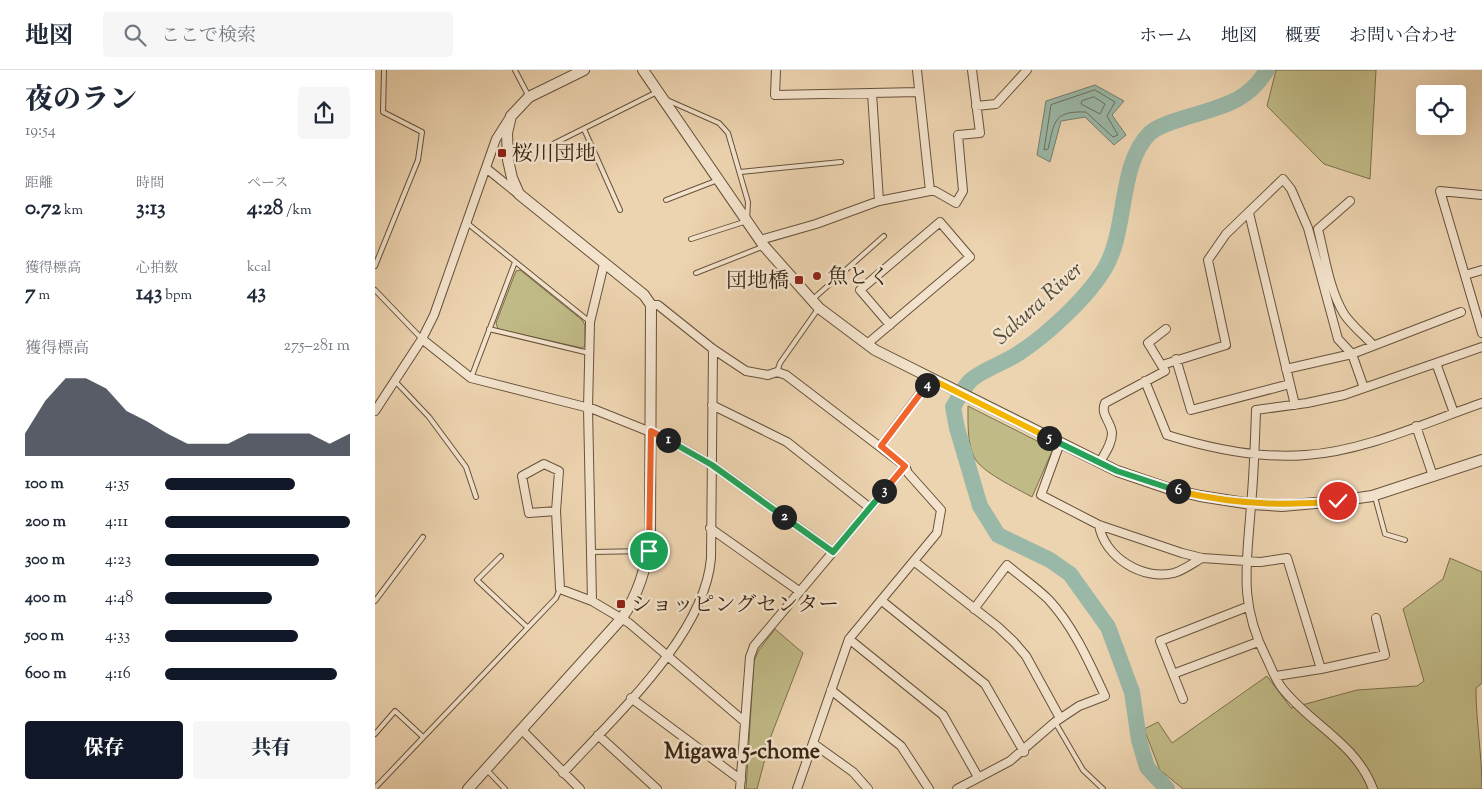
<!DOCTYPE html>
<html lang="ja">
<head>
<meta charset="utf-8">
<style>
	body { margin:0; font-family:"Sorts Mill Goudy","Noto Serif JP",serif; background:#f6f6f7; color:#1f2937; height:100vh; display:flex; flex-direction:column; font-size:19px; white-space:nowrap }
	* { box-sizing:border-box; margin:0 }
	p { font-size:16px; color:#747a83 }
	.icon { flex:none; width:28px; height:28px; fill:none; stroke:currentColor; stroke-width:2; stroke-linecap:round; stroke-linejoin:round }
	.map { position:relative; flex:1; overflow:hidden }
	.panel { display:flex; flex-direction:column; background:#fff; width:375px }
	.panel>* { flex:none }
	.controls { position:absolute; left:1041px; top:15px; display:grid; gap:10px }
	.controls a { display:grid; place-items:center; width:50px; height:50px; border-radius:5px; background:#fff; box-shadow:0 5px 20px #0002; font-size:25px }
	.pin { position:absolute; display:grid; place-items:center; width:42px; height:42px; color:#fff; margin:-21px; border:2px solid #fff; border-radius:50%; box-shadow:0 1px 5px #0007 }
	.km { position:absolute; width:25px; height:25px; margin:-12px; border-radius:50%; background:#222; color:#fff; font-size:14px; line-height:25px; text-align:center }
	.round { display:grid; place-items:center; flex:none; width:52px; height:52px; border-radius:5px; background:#f6f6f7 }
	.head { display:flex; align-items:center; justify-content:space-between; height:85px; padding:0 25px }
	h1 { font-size:28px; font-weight:800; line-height:38px }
	.figures { display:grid; grid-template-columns:repeat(3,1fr); gap:8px; height:85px; padding:5px 25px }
	.figures div { display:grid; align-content:center }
	.figures b { font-size:21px; font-weight:800 }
	.figures small { font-size:14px; font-weight:400 }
	.figures p { font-size:14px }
	.chart { height:140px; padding:10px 25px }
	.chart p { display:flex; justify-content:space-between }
	.chart svg { width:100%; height:90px; margin-top:5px; fill:#111827; opacity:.7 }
	.button { display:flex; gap:10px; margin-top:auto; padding:10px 25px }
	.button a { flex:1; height:58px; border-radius:5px; background:#111827; color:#fff; font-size:20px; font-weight:800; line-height:58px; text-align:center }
	.button a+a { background:#f6f6f7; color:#1f2937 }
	ul { padding:0 25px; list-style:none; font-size:16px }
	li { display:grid; grid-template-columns:80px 60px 1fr; align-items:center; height:38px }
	li i { height:12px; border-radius:6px; background:#111827 }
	header { display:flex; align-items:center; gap:30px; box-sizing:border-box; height:70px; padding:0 25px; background:#fff; border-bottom:1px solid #e0e1e3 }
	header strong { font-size:24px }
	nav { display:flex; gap:28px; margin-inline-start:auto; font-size:18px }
	.search { width:350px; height:45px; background:#f6f6f7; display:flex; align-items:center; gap:12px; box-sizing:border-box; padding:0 18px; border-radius:5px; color:#747a83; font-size:19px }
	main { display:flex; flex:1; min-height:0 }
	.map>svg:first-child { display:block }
	.green { fill:#c0ba86; stroke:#7d704d }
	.water { fill:#9ab8a8; stroke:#747e6d }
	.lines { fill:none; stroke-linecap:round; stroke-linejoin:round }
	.shore { stroke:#6a6f5e; stroke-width:1 }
	.river { stroke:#9ab8a8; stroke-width:16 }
	.service-casing { stroke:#67523b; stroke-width:6 }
	.minor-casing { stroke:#67523b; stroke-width:10 }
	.tertiary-casing { stroke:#67523b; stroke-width:12 }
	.service { stroke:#f3e3cc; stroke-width:4 }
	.minor { stroke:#f3e3cc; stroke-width:8 }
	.tertiary { stroke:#f3e3cc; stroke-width:10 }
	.split-1-casing { stroke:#fff; stroke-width:10 }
	.split-2-casing { stroke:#fff; stroke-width:10 }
	.split-3-casing { stroke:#fff; stroke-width:10 }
	.split-4-casing { stroke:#fff; stroke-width:10 }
	.split-5-casing { stroke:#fff; stroke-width:10 }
	.split-6-casing { stroke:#fff; stroke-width:10 }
	.split-7-casing { stroke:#fff; stroke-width:10 }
	.split-1 { stroke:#f0652b; stroke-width:6 }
	.split-2 { stroke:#22a559; stroke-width:6 }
	.split-3 { stroke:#22a559; stroke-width:6 }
	.split-4 { stroke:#f0652b; stroke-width:6 }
	.split-5 { stroke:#f5b400; stroke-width:6 }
	.split-6 { stroke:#22a559; stroke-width:6 }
	.split-7 { stroke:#f5b400; stroke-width:6 }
	.poi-dot { fill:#8f2418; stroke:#f3e3cc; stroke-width:2 }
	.labels { text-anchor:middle; stroke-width:5; stroke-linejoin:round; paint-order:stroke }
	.poi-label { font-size:21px; fill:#3a2614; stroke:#f3e3cc; text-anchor:start }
	.water-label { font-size:22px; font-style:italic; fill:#524a39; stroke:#f3e3cc }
	.neighbourhood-label { font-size:22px; font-weight:bold; fill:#3a2614; stroke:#f3e3cc }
</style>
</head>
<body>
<header>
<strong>地図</strong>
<div class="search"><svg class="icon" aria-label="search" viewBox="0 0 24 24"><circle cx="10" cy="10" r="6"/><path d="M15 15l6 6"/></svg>ここで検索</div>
<nav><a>ホーム</a><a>地図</a><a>概要</a><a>お問い合わせ</a></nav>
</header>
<main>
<section class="panel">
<div class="head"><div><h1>夜のラン</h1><p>19:54</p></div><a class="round"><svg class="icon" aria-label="share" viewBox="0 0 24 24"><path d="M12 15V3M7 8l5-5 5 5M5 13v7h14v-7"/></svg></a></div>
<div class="figures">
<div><p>距離</p><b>0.72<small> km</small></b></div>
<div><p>時間</p><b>3:13</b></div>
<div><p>ペース</p><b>4:28<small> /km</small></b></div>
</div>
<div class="figures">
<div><p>獲得標高</p><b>7<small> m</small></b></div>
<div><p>心拍数</p><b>143<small> bpm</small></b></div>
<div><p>kcal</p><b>43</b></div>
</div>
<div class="chart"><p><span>獲得標高</span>275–281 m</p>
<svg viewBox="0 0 160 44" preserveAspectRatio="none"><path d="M0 44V33L10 17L20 6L30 6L40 11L50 22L60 27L70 33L80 38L90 38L100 38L110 33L120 33L130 33L140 33L150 38L160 33V44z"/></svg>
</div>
<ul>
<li><b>100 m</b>4:35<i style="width:70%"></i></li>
<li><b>200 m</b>4:11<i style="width:100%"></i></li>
<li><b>300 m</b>4:23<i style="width:83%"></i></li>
<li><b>400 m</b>4:48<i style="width:58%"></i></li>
<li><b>500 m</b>4:33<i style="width:72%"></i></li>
<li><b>600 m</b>4:16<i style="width:93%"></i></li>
</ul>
<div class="button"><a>保存</a><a>共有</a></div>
</section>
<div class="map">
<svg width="1107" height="719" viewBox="0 0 1107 719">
	<rect width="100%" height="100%" fill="#edd4b0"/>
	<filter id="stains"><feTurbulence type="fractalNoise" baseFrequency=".004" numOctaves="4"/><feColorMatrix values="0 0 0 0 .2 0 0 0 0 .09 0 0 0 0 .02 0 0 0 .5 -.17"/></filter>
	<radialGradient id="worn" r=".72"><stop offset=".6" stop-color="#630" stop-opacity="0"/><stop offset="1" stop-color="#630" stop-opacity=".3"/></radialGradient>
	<!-- green -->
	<path class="green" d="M901 0H1001L995 109 949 94 892 36Z
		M145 200 207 250 210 255V276L207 278 123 259 121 253 141 201Z
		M593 336 678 379 657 427C641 418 606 402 599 387 592 372 593 352 593 336Z
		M1075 488 1107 502V613L1101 618C1101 652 1107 685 1107 719H808L785 700 769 659 783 652 797 673 892 606 916 638 982 620 1042 616 1049 611 1028 539 1068 509Z
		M400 559 428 583 396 666 382 719H371L379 591 384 580Z"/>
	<!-- water -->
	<path class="water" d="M720 15 749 31 737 45 751 65 739 75 710 47 686 51 675 92 662 85 671 31Z"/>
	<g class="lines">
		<!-- shore -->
		<path class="shore" d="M720 20 740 32 732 46 743 65 738 67 711 42C678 41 680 51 673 79L669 80 676 35Z
			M719 27 730 34 725 44 706 34 707 31Z"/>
		<!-- river -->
		<path class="river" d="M792 719 772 697 764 670 757 622 733 557 695 504 675 490 623 465 605 436 582 358 578 337C583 329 588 318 595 311 606 300 630 293 644 283 672 265 713 227 730 198 753 159 743 94 775 63 783 56 796 52 806 49 842 37 871 35 892 0"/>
		<!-- service casing -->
		<g class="service-casing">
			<path id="service" d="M140 0 154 27
				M292 30 344 53 353 63 373 132 372 151 316 169
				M209 59 245 140
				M170 78 282 22
				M365 102 466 92
				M291 130 343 110
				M92 153 215 252
				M0 196 43 90 47 62 8 42 9 0
				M321 203 387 177
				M0 220 47 269
				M438 229 509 166
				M114 259 214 283
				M402 302 405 293 443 239
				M96 308 140 192
				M20 311 54 347 91 397 101 427
				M1000 427 1010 464 1030 470
				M217 482 272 481
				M126 486 102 510 152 557
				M0 531 48 467
				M680 652 708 700 728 719
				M0 664 20 641 48 667
				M111 699 130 719
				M0 718 181 528 185 519"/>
		</g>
		<!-- minor casing -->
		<g class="minor-casing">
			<path id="minor" d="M401 0 400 25 544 22
				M542 0 555 121
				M497 23 504 131
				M601 36 621 34 652 0
				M111 98 142 123
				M1107 125 1065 121 1107 263
				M975 131 943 159C950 187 954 219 969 244 977 256 989 265 998 275
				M874 143 920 335
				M385 170 441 154 504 131 555 121H560L581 133 588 121 583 65 605 63 597 0
				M1090 205 1107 200
				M276 235H283L338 279 371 301 393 305 402 302 411 305 530 396 533 403 566 440 562 463 474 569 422 719
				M47 269 96 308 218 339 288 367 337 395 458 482
				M492 274 595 187 565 152 485 220 515 255
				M801 289 816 340 915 314
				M1061 293 1079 343
				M787 295 851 275 833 190 851 164 908 109 916 119 933 158 963 269 977 284 989 318
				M911 299 977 284 1086 242
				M770 311 792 365C837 379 884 389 931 385 990 381 1052 352 1107 333
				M337 335 412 372 495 438
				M0 341 47 269 59 245 121 69 135 47
				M1041 356 1058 406
				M685 373 666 425 724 455 807 483 827 488 886 492 912 488 946 599 901 606
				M506 376 556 309
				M725 392C730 383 737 374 737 363 736 351 725 345 730 333L790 301 773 273 791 259
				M181 441 154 443 147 406 169 394 184 401 181 441 185 519 217 531 254 553 370 652
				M724 455C729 487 768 511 799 503 809 500 818 493 827 488
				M335 458 424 521
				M540 492 623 557 639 572 651 586 685 648
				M217 531 213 338 215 252 229 194
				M507 531 610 614 649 682
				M474 569 568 645 603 707
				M946 599 1010 585 1001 548
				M798 604 883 572
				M456 620 526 676 554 719
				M256 628 366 710
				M808 629 785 571 872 537
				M147 660 205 719
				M223 665 282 719
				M439 674 478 702 493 719
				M188 703C239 647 330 565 336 488L338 279
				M365 719 375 587 379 576 530 396
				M582 719 635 691 680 652 704 636 730 626C715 594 699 557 674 530 661 517 646 507 632 495L599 539
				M998 719C981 673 935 654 907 618 900 609 896 597 891 587 863 532 872 494 876 435 879 404 880 372 881 340L932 333 969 325 1107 277"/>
		</g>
		<!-- tertiary casing -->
		<g class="tertiary-casing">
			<path id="tertiary" d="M268 0 389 176 444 238 500 280 742 401 795 419 825 426 876 434 907 436 963 431 997 426 1107 390
				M93 719 247 548C264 523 272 497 275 466L276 235 269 225 144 124 137 108 133 90 132 63 136 46 154 27 209 0"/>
		</g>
		<!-- service -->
		<use href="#service" class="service"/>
		<!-- minor -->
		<use href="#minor" class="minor"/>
		<!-- tertiary -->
		<use href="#tertiary" class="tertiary"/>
	</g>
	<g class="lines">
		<!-- split-1 casing -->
		<g class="split-1-casing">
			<path id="split-1" d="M274 481 276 361 293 370"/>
		</g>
		<!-- split-2 casing -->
		<g class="split-2-casing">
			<path id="split-2" d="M293 370 337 395 409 447"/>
		</g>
		<!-- split-3 casing -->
		<g class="split-3-casing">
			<path id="split-3" d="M409 447 458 482 509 421"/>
		</g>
		<!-- split-4 casing -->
		<g class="split-4-casing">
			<path id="split-4" d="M509 421 530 396 506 376 552 315"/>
		</g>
		<!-- split-5 casing -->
		<g class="split-5-casing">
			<path id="split-5" d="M552 315 556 309 674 368"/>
		</g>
		<!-- split-6 casing -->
		<g class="split-6-casing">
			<path id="split-6" d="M674 368 742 401 803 421"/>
		</g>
		<!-- split-7 casing -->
		<g class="split-7-casing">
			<path id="split-7" d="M803 421C857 434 908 437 963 431"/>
		</g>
		<!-- split-1 -->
		<use href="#split-1" class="split-1"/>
		<!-- split-2 -->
		<use href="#split-2" class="split-2"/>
		<!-- split-3 -->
		<use href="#split-3" class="split-3"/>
		<!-- split-4 -->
		<use href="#split-4" class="split-4"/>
		<!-- split-5 -->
		<use href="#split-5" class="split-5"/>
		<!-- split-6 -->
		<use href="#split-6" class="split-6"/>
		<!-- split-7 -->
		<use href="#split-7" class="split-7"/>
	</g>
	<!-- markers -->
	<g class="poi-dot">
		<rect x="122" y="78" width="10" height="10" rx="2.5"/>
		<circle cx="442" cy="206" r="5"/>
		<rect x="419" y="205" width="10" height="10" rx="2.5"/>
		<rect x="241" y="529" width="10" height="10" rx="2.5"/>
	</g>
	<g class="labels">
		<!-- poi labels -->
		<g class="poi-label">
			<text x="137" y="90">桜川団地</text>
			<text x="452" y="213">魚とく</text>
			<text x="414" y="217" text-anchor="end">団地橋</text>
			<text x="256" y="541">ショッピングセンター</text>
		</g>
		<!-- water labels -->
		<g class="water-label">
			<text transform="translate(662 232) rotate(-42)" y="8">Sakura River</text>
		</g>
		<!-- neighbourhood labels -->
		<g class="neighbourhood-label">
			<text x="367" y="688">Migawa 5-chome</text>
		</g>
	</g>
	<rect width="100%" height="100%" filter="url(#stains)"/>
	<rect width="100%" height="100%" fill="url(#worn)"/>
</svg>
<div class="controls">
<a><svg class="icon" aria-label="locate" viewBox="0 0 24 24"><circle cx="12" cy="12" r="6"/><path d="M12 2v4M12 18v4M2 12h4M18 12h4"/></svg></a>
</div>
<div class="pin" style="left:274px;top:481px;background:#1e9e55"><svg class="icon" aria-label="arrive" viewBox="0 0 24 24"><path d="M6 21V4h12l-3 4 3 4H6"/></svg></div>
<div class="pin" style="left:963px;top:431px;background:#d93025"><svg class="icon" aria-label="check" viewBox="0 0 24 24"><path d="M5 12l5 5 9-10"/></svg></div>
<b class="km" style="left:293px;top:370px">1</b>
<b class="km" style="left:409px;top:447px">2</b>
<b class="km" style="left:509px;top:421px">3</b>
<b class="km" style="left:552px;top:315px">4</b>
<b class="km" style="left:674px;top:368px">5</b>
<b class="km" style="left:803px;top:421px">6</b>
</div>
</main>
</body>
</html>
